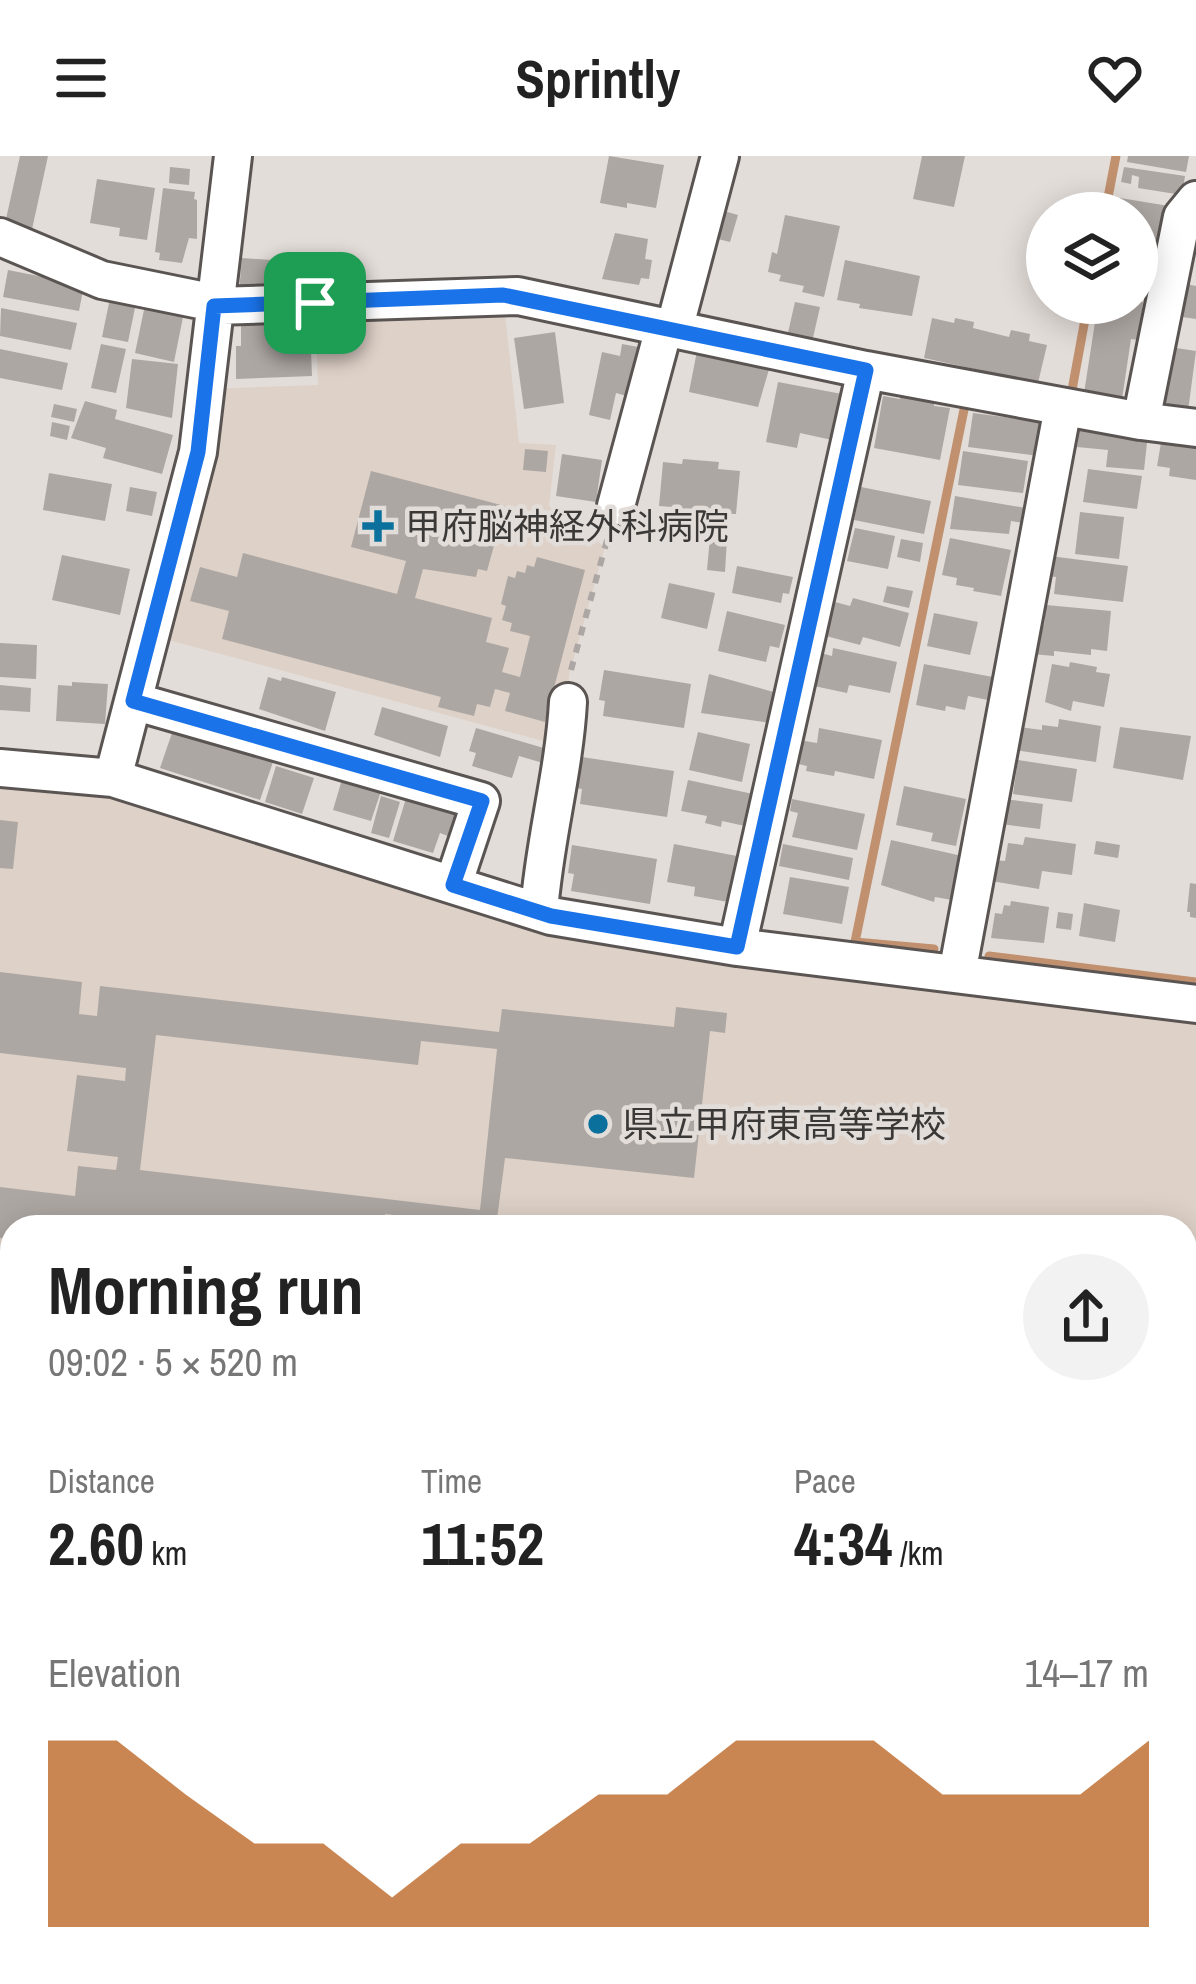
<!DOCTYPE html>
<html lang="en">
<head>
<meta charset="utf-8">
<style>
	body { margin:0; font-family:"Archivo Narrow","Noto Sans JP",sans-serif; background:#f2f2f2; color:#222; height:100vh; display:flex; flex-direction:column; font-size:45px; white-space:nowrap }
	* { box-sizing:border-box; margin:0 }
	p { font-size:39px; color:#767676 }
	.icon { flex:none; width:66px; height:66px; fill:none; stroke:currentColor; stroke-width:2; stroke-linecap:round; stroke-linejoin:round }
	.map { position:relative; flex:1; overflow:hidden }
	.sheet { position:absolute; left:0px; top:1059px; width:1197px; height:771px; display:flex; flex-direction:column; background:#fff; border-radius:36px 36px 0 0; box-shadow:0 6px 30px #0003 }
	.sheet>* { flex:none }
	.buttons { position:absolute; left:1026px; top:36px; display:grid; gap:24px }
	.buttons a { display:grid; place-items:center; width:132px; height:132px; border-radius:50%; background:#fff; box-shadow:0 6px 30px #0003; font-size:60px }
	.pin { position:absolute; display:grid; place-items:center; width:102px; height:102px; color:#fff; margin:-51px; border-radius:24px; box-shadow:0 6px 18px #0006 }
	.round { display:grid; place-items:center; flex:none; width:126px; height:126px; border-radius:63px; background:#f2f2f2 }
	.overview { display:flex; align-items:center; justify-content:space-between; height:204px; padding:0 48px }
	h1 { font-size:66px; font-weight:700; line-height:90px }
	.stats { display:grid; grid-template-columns:repeat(3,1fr); gap:18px; height:204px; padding:12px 48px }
	.stats div { display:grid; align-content:center }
	.stats b { font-size:60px; font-weight:700 }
	.stats small { font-size:33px; font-weight:400 }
	.stats p { font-size:33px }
	.chart { height:336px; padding:24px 48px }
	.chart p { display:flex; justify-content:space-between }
	.chart svg { width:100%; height:216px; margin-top:12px; fill:#b45309; opacity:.7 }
	header { display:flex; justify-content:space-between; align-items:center; height:156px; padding:0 48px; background:#fff; font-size:54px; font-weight:700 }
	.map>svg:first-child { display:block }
	.built { fill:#ded1c8 }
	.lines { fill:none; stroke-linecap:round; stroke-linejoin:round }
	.stream { stroke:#c1916f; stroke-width:9 }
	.river { stroke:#c1916f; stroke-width:54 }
	.building { fill:#ada7a3; fill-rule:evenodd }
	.minor-casing { stroke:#5a5552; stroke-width:42 }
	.highway-casing { stroke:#bcbcbb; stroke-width:60 }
	.path { stroke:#aca7a4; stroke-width:6; stroke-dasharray:9 9; stroke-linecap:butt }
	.minor { stroke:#fff; stroke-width:36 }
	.highway { stroke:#e2863a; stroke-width:54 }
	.route-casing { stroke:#fff; stroke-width:24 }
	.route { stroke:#1a73e8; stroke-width:15 }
	.poi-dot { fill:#0c709d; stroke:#e3ddd9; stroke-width:4.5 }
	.labels { text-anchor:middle; stroke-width:9; stroke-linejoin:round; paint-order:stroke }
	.poi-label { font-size:36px; fill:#3b3937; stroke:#e3ddd9; text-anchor:start }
</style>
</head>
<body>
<header><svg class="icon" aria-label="menu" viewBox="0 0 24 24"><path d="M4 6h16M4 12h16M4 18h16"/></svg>Sprintly<svg class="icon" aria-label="heart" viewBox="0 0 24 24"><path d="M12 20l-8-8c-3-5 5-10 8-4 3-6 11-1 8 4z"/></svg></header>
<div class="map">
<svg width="1196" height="1828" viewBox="0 0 1196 1828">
	<rect width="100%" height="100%" fill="#e3ddd9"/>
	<!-- built -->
	<path class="built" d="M503 139 519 287 556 289 549 350 605 391 569 519 565 591 150 479 205 233 318 229 315 147Z
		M0 626 83 633 546 778 1196 865V1406L1185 1405V1071H12V1345L0 1353Z
		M1185 1452 1196 1454V1652L1185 1658Z"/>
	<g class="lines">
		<!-- stream -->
		<path class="stream" d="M1105 57 1116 0
			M1063 235 1072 234 1088 147
			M934 793 855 786 967 239
			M989 800 1196 826
			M1185 1447 1196 1449
			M549 1818 550 1828"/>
		<!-- river -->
		<path class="river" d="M0 1570 12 1583
			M1099 1828 1116 1818"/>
	</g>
	<!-- building -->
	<path class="building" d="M20 0H48L31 78 4 72Z
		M609 0 664 9 656 52 627 47V52L600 47Z
		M922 0H965L954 51 913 43Z
		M1128 0H1189L1186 16 1127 6Z
		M170 11 190 13 189 29 169 27Z
		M1124 11 1185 20 1182 39 1138 32 1139 21 1132 19 1131 28 1121 26Z
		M97 23 155 32 147 84 119 80 120 72 90 67Z
		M163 32 195 36 194 43 197 44V83L189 82 182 107 159 104 160 97 155 96Z
		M1120 42 1169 50 1158 114 1137 111V57H1117Z
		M717 53 738 59 730 86 710 81Z
		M785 59 840 70 824 141 802 136 804 130 779 125 781 119 768 116 772 96 777 98Z
		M615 77 648 83 645 103 652 104 649 123 641 122 639 129 602 123Z
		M242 102 312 107 310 134 239 136Z
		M845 104 920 120 912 160 859 152 860 148 837 144Z
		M8 114 84 129 79 155 3 141Z
		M1181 127 1196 130V163L1175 160Z
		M110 142 136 147 128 186 102 181Z
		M795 146 820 151 812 186 787 181Z
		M1143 146 1138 184 1131 183 1122 243 1084 237 1098 147Z
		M145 149 184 156 174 206 135 197Z
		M1 152 77 167 71 194 0 180Z
		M342 156 344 194H324L322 157Z
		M294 162V169H310L312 220 236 223V190H241V164Z
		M932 162 954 167 955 162 974 166 973 172 1009 181 1011 174 1030 178 1029 185 1047 189 1038 227 924 202Z
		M555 176 564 247 524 253 514 182Z
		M101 188 126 193 116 237 91 232Z
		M622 188 644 192 634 242 616 237 610 264 589 259 602 196 620 200Z
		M1170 191 1196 195 1188 255 1160 251Z
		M0 193 68 207 62 234 0 222Z
		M697 195 770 210 758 251 689 236Z
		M132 203 178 208 172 262 126 252Z
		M778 226 842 238 832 284 800 277 797 292 766 286Z
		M900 238 934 244V250L950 252 940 304 874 292 883 240 900 243Z
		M85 245 117 254 115 263 173 279 162 318 103 302 106 292 71 282Z
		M54 248 77 253 74 266 51 261Z
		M973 257 1044 266 1039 300 968 291Z
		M52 266 70 270 67 284 50 280Z
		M1074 270 1148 278 1144 314 1106 311 1108 294 1077 291 1078 285H1073Z
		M1162 281 1196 286V324L1169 320 1170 312 1157 310Z
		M525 293 548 295 546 316 523 314Z
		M963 295 1028 305 1023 337 958 329Z
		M562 298 602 304 596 346 556 340Z
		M683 303 719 306 718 313 740 315 736 358 671 357 672 351 659 350 663 306 682 308Z
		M1088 313 1142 320 1137 353 1083 346Z
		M371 315 505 350 487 415 478 413 476 421 423 413 415 442 492 462 486 486 509 492 502 516 520 521 530 480 510 475 512 467 502 464 506 450 501 448 508 420 515 422 517 415 525 417 527 409 534 411 537 401 585 414 545 566 505 555 510 537 495 533 490 551 477 548 474 560 438 551 441 541 222 483 229 455 190 445 200 411 237 421 243 397 397 438 406 405 351 391Z
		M49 317 112 328 105 365 43 354Z
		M130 331 157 336 152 360 126 355Z
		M861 331 931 345 924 378 854 364Z
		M955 340 1026 352 1023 367 1011 365 1009 378 950 373Z
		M1080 356 1124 361 1119 403 1075 398Z
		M855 372 895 380 888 413 847 405Z
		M710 381 727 383 725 416 707 414Z
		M950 382 1011 394 1001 440 973 435 974 432 956 429 957 422 942 419Z
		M901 383 923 387 920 406 897 401Z
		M62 399 130 413 120 459 52 444Z
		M1050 400 1128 410 1123 446 1054 438 1056 421 1047 420Z
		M737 410 793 421 789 438 783 437 781 447 732 437Z
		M669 427 715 437 707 473 661 462Z
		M887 430 913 435 909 452 883 446Z
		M853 442 909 457 900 491 863 481 860 489 826 480 835 446 850 450Z
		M1046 449 1111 455 1107 495 1091 493V499L1054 495V500L1032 498 1036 468 1044 469Z
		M727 455 785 469 779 492 770 490 766 506 718 495Z
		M934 457 978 466 970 499 927 490Z
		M0 487 37 489 36 523 0 521Z
		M833 492 897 506 890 537 849 529 847 537 814 530 821 497 832 500Z
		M1070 506 1097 511 1096 516 1110 518 1104 551 1073 545 1071 555 1045 546 1052 508 1069 511Z
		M924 508 998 522 993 545 968 540 965 554 946 550 945 555 916 549Z
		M604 514 691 528 684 572 603 560 605 545 599 544Z
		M709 518 777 537 771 567 701 557Z
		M268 521 281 525 282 521 336 536 325 575 259 553Z
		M72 526 108 528 105 568 56 565 58 529 72 530Z
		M0 529 31 532 30 556 0 554Z
		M382 551 448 570 440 601 374 579Z
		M1059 563 1101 570 1096 606 1015 594 1019 571 1042 574V569L1058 571Z
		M1120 571 1191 580 1183 624 1113 612Z
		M476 572 547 593 543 607 519 600 512 622 472 610 476 597 469 595Z
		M819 572 882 584 874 623 835 615 834 620 806 615 807 610 794 607 799 584 817 587Z
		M173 574 273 606 260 644 160 612Z
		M698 576 750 588 742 626 689 614Z
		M582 601 674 615 667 661 580 648 582 633 577 632Z
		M1018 604 1077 613 1072 646 1013 638Z
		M276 610 314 622 302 658 265 646Z
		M343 620 382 632 371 665 333 654Z
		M688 624 753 638 745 670 722 665 721 671 705 667 707 660 681 655Z
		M904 630 966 643 956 690 931 685 933 677 896 669Z
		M407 639 456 654 448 680 440 677 433 697 393 685Z
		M381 640 400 646 389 682 371 677Z
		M792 643 865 658 857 694 792 681 798 657 790 655Z
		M1005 643 1043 648 1040 673 1001 668Z
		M0 664 18 666 13 713 0 712Z
		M1025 681 1076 688 1072 719 1042 715 1039 733 991 725 994 704 1005 705 1008 687 1023 689Z
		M891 684 962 700 952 744 935 741 934 746 881 729Z
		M1096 685 1120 689 1118 702 1094 698Z
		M674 688 737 700 728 746 694 740 695 731 667 726Z
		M783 688 853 702 849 724 779 710Z
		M572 689 657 703 650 748 571 735 574 718 568 717Z
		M790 721 849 731 842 768 783 758Z
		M1190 727 1196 728V762L1190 761V756H1187Z
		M1011 745 1049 751 1044 787 991 782 995 757 1002 758 1004 749 1010 750Z
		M1084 747 1120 754 1115 786 1079 780Z
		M1058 756 1073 758 1071 774 1056 772Z
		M0 816 82 826 79 858 97 860 100 830 499 876 502 853 674 871 676 851 727 857 725 877 710 875 694 1022 505 1002 496 1071 385 1058 384 1071H206L133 1063 132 1071H115L117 1061 113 1060 112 1071H12V1083L0 1082V1031L75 1040 78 1010 116 1014 118 1001 67 995 77 919 125 925 126 912 0 897ZM156 879 418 909 421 885 497 893 480 1054 140 1014Z
		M0 1152 12 1154V1208L0 1207Z
		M0 1219 12 1220V1287L0 1286Z
		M471 1818H533V1828H471Z"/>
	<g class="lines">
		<!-- minor casing -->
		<g class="minor-casing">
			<path id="minor" d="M0 81 102 124 215 147
				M215 150 518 140 866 214 1141 265 1196 272
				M674 174 720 0
				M1141 265 1182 61 1196 44
				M616 350 664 172
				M133 545 481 645 453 729
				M0 612 113 622 551 760 737 791 1196 848
				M113 622 198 296 233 0
				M539 756C544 685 564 617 568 546
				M737 791 866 214
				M957 818 1063 251
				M0 1380 12 1393
				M1185 1426 1196 1427
				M1185 1677 1196 1671
				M0 1747 12 1768
				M40 1818 46 1828
				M300 1818 304 1828
				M435 1818 438 1828
				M809 1818 815 1828
				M915 1828 932 1818
				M1188 1828 1196 1823"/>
		</g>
		<!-- highway casing -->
		<g class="highway-casing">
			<path id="highway" d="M0 1543 12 1545
				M1185 1756 1196 1758"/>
		</g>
		<!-- path -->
		<path class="path" d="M571 514 609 377"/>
		<!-- minor -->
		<use href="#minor" class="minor"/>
		<!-- highway -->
		<use href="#highway" class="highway"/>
	</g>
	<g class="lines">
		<!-- route casing -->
		<g class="route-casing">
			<path id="route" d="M503 139 866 214 737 791 551 760 453 729 482 645 133 545 198 296 214 150Z"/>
		</g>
		<!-- route -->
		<use href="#route" class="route"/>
	</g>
	<!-- markers -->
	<g class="poi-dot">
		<path d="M372 352h12v12h12v12h-12v12h-12v-12h-12v-12h12z"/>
		<circle cx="598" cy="968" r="12"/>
	</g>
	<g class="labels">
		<!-- poi labels -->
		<g class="poi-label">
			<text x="405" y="383">甲府脳神経外科病院</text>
			<text x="622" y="981">県立甲府東高等学校</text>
		</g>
	</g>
</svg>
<div class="buttons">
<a><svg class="icon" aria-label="layers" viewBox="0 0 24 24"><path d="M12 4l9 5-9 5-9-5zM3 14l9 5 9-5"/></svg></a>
</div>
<div class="pin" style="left:315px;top:147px;background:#1e9e55"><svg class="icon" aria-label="arrive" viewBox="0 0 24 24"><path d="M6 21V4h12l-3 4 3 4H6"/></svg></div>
<section class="sheet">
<div class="overview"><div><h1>Morning run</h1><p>09:02 · 5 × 520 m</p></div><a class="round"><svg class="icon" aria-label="share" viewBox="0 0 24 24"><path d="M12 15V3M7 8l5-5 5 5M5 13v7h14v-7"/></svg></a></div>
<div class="stats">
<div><p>Distance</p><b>2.60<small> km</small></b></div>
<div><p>Time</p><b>11:52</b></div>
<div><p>Pace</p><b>4:34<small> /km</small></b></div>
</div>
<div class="chart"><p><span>Elevation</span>14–17 m</p>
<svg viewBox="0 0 160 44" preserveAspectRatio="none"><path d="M0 44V6L10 6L20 17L30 27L40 27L50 38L60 27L70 27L80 17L90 17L100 6L110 6L120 6L130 17L140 17L150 17L160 6V44z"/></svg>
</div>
</section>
</div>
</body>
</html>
